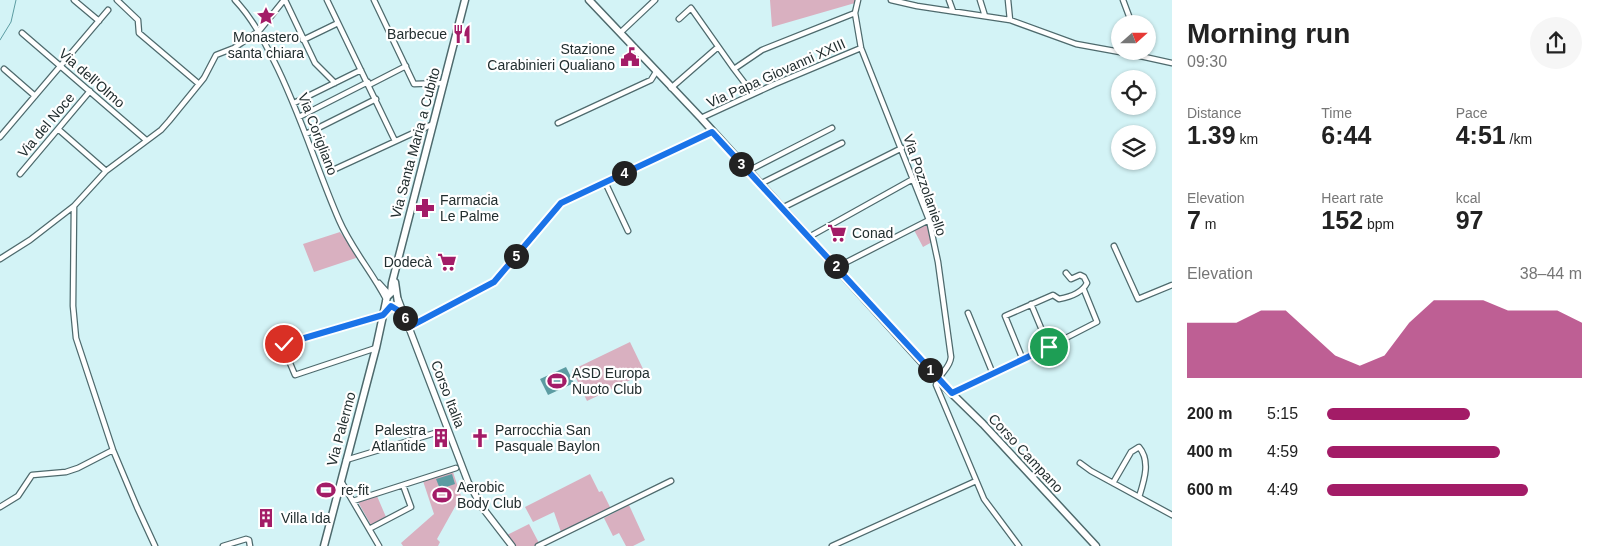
<!DOCTYPE html>
<html lang="en">
<head>
<meta charset="utf-8">
<style>
	body { margin:0; font-family:Arial,sans-serif; background:#f6f6f6; color:#222; height:100vh; display:flex; flex-direction:column; font-size:19px; white-space:nowrap }
	* { box-sizing:border-box; margin:0 }
	p { font-size:16px; color:#767676 }
	.icon { flex:none; width:28px; height:28px; fill:none; stroke:currentColor; stroke-width:2; stroke-linecap:round; stroke-linejoin:round }
	.map { position:relative; flex:1; overflow:hidden }
	.side { display:flex; flex-direction:column; background:#fff; width:425px }
	.side>* { flex:none }
	.needle { width:32px; rotate:69deg }
	.buttons { position:absolute; left:1111px; top:15px; display:grid; gap:10px }
	.buttons a { display:grid; place-items:center; width:45px; height:45px; border-radius:50%; background:#fff; box-shadow:0 1px 4px #0004; font-size:25px }
	.pin { position:absolute; display:grid; place-items:center; width:42px; height:42px; color:#fff; margin:-21px; border:2px solid #fff; border-radius:50%; box-shadow:0 1px 5px #0007 }
	.km { position:absolute; width:25px; height:25px; margin:-12px; border-radius:50%; background:#222; color:#fff; font-size:14px; line-height:25px; text-align:center }
	.round { display:grid; place-items:center; flex:none; width:52px; height:52px; border-radius:26px; background:#f6f6f6 }
	.summary { display:flex; align-items:center; justify-content:space-between; height:85px; padding:0 15px }
	h1 { font-size:28px; font-weight:600; line-height:38px }
	.metrics { display:grid; grid-template-columns:repeat(3,1fr); gap:8px; height:85px; padding:5px 15px }
	.metrics div { display:grid; align-content:center }
	.metrics b { font-size:25px; font-weight:600 }
	.metrics small { font-size:14px; font-weight:400 }
	.metrics p { font-size:14px }
	.chart { height:140px; padding:10px 15px }
	.chart p { display:flex; justify-content:space-between }
	.chart svg { width:100%; height:90px; margin-top:5px; fill:#a31c67; opacity:.7 }
	ul { padding:0 15px; list-style:none; font-size:16px }
	li { display:grid; grid-template-columns:80px 60px 1fr; align-items:center; height:38px }
	li i { height:12px; border-radius:6px; background:#a31c67 }
	main { display:flex; flex:1; min-height:0 }
	.map>svg:first-child { display:block }
	.green { fill:#d9b0c0 }
	.water { fill:#5c9ca2 }
	.lines { fill:none; stroke-linecap:round; stroke-linejoin:round }
	.stream { stroke:#5c9ca2; stroke-width:1 }
	.minor-casing { stroke:#4e6a6d; stroke-width:7 }
	.tertiary-casing { stroke:#4e6a6d; stroke-width:8 }
	.secondary-casing { stroke:#4e6a6d; stroke-width:9 }
	.minor { stroke:#fff; stroke-width:4.5 }
	.tertiary { stroke:#fff; stroke-width:5.5 }
	.secondary { stroke:#fff; stroke-width:6 }
	.route-casing { stroke:#fff; stroke-width:10 }
	.route { stroke:#1a73e8; stroke-width:6 }
	.labels { text-anchor:middle; stroke-width:4.5; stroke-linejoin:round; paint-order:stroke }
	.poi-label { font-size:14px; fill:#222e2f; stroke:#fff; text-anchor:start }
	.street-label { font-size:14px; fill:#222e2f; stroke:#fff }
</style>
</head>
<body>
<main>
<div class="map">
<svg width="1172" height="546" viewBox="0 0 1172 546">
	<rect width="100%" height="100%" fill="#d3f3f6"/>
	<!-- green -->
	<path class="green" d="M770 0H855V3L772 27Z
		M927 224 932 242 923 247 914 230Z
		M340 232 359 257 314 272 303 244Z
		M630 342 645 373 587 401 572 370Z
		M453 472 461 496 437 539 440 542 438 546H403L401 543 434 514 423 481Z
		M590 474 599 492 602 491 611 509 561 532 554 512 533 522 525 507Z
		M377 496 386 517 371 525 358 502Z
		M629 505 645 540 633 546H626L619 533 613 536 604 518Z
		M529 524 539 543 534 546H516L507 535Z"/>
	<!-- water -->
	<path class="water" d="M566 367 574 383 548 395 540 379Z
		M452 474 455 484 440 489 436 479Z"/>
	<g class="lines">
		<!-- stream -->
		<path class="stream" d="M0 40 11 22 16 0"/>
		<!-- minor casing -->
		<g class="minor-casing">
			<path id="minor" d="M74 0 99 21
				M117 0 138 20 139 33 199 84
				M235 0C252 18 263 39 274 61 300 112 316 167 339 220 351 248 372 272 386 299
				M285 0 315 63 335 83
				M327 0 395 141
				M374 0 414 84 444 83
				M858 0 855 13 861 48 929 220 938 262 951 357C950 369 939 373 936 385L984 499 1019 546
				M891 0 917 6 1010 20 1076 44 1131 54 1172 63
				M949 0 953 11
				M980 0 985 16
				M1008 0 1010 20
				M1123 0 1132 24
				M679 19 691 8 734 69 762 50 855 13
				M22 33 146 140
				M620 33 655 0
				M303 40 338 23
				M4 69 35 96
				M734 69 753 94
				M369 85 406 66
				M671 88 718 47
				M294 103 361 70
				M299 117 368 82
				M701 118 775 84 861 48
				M558 123 651 80 656 72
				M58 129 106 171
				M306 134 376 99
				M0 137 108 10
				M333 170 433 124
				M748 171 832 128
				M20 174 90 91
				M605 182 628 231
				M760 184 842 143
				M782 208 902 148
				M809 237 913 179
				M1114 246 1138 299 1172 285
				M0 259 30 240 74 206
				M837 267 929 220
				M379 283 389 294
				M1031 304 1049 347
				M968 313 993 374
				M409 327 494 282 561 203 712 132
				M376 348 295 375 282 344 383 315
				M1023 360 1005 316 1053 295 1059 299C1070 297 1082 293 1087 283L1084 277 1080 275 1071 279 1066 273
				M952 393 1023 360 1097 322 1084 290
				M346 460 435 433
				M1080 463 1091 471 1172 515
				M341 481 379 546
				M1113 483 1131 452 1139 447C1151 461 1144 481 1139 497
				M353 501 456 468
				M0 507 18 496 32 475 66 472 78 468 113 450
				M369 529 411 507 403 485
				M155 546 137 507 113 450 76 338 73 306 74 206 106 171 161 130 169 121 204 78 216 55 234 48 259 31 284 0
				M223 546 246 539 249 540 250 546
				M538 546 671 481
				M832 546 976 481"/>
		</g>
		<!-- tertiary casing -->
		<g class="tertiary-casing">
			<path id="tertiary" d="M398 299 468 482 482 507 512 546"/>
		</g>
		<!-- secondary casing -->
		<g class="secondary-casing">
			<path id="secondary" d="M589 0 701 118 937 379 983 424 1096 546
				M391 293 392 283 465 0
				M386 301C388 307 394 308 398 303L395 282
				M324 546 376 348 387 297 391 293"/>
		</g>
		<!-- minor -->
		<use href="#minor" class="minor"/>
		<!-- tertiary -->
		<use href="#tertiary" class="tertiary"/>
		<!-- secondary -->
		<use href="#secondary" class="secondary"/>
	</g>
	<g class="lines">
		<!-- route casing -->
		<g class="route-casing">
			<path id="route" d="M284 344 383 315 391 306 401 312 409 327 494 282 561 203 712 132 952 393 1049 347"/>
		</g>
		<!-- route -->
		<use href="#route" class="route"/>
	</g>
	<!-- icons -->
	<defs>
		<g id="sight-bare" transform="scale(1.5)"><path d="M0-6L1.8-2.2L6-1.7L2.9 1.2L3.7 5.4L0 3.3L-3.7 5.4L-2.9 1.2L-6-1.7L-1.8-2.2Z" fill="#a31c67" stroke="#fff" stroke-width="2.5" paint-order="stroke"/></g>
		<g id="restaurant-bare" transform="scale(1.5)"><path d="M-5-6h1v4h1v-4h1v4h1v-4h1v5L-1.5 .5V6h-2V.5L-5-1ZM5-6V6H3V1.5H1.5Q1.5-4 5-6Z" fill="#a31c67" stroke="#fff" stroke-width="2.5" paint-order="stroke"/></g>
		<g id="civic-bare" transform="scale(1.5)"><path d="M-.6-6.5H3V-4.5H.6V-3L4-1V1h2V6H-6V1h2V-1L-.6-3ZM-1.2 2.5V6h2.4V2.5Z" fill="#a31c67" stroke="#fff" stroke-width="2.5" paint-order="stroke"/></g>
		<g id="pharmacy-bare" transform="scale(1.5)"><path d="M-2-6h4v4h4v4h-4v4h-4v-4h-4v-4h4Z" fill="#a31c67" stroke="#fff" stroke-width="2.5" paint-order="stroke"/></g>
		<g id="supermarket-bare" transform="scale(1.5)"><path d="M-6-5.5h2.5l.6 2H6L4.5 2H-2.5L-4.4-4H-6ZM-1.5 3.2a1.3 1.3 0 1 0 .1 0ZM3 3.2a1.3 1.3 0 1 0 .1 0Z" fill="#a31c67" stroke="#fff" stroke-width="2.5" paint-order="stroke"/></g>
		<g id="stadium-bare" transform="scale(1.5)"><path d="M0-5a6.5 5 0 1 0 0 10a6.5 5 0 1 0 0-10ZM-3.5-1.8h7v3.6h-7Z" fill="#a31c67" stroke="#fff" stroke-width="2.5" paint-order="stroke"/></g>
		<g id="building-bare" transform="scale(1.5)"><path d="M-4-6H4V6H1V3H-1V6H-4ZM-2.5-4.3h1.7v1.8h-1.7ZM.8-4.3h1.7v1.8H.8ZM-2.5-1h1.7V.8h-1.7ZM.8-1h1.7V.8H.8Z" fill="#a31c67" stroke="#fff" stroke-width="2.5" paint-order="stroke"/></g>
		<g id="church-bare" transform="scale(1.5)"><path d="M-1.2-6h2.4v3.5h3.3v2.4h-3.3V6h-2.4V-.1h-3.3v-2.4h3.3Z" fill="#a31c67" stroke="#fff" stroke-width="2.5" paint-order="stroke"/></g>
	</defs>
	<g fill-rule="evenodd">
		<use href="#sight-bare" x="266" y="16"/>
		<use href="#restaurant-bare" x="462" y="34"/>
		<use href="#civic-bare" x="630" y="57"/>
		<use href="#pharmacy-bare" x="425" y="208"/>
		<use href="#supermarket-bare" x="837" y="233"/>
		<use href="#supermarket-bare" x="447" y="262"/>
		<use href="#stadium-bare" x="557" y="381"/>
		<use href="#building-bare" x="441" y="438"/>
		<use href="#church-bare" x="480" y="438"/>
		<use href="#stadium-bare" x="326" y="490"/>
		<use href="#stadium-bare" x="442" y="495"/>
		<use href="#building-bare" x="266" y="518"/>
	</g>
	<g class="labels">
		<!-- poi labels -->
		<g class="poi-label">
			<text x="447" y="39" text-anchor="end">Barbecue</text>
			<text x="266" y="42" text-anchor="middle">Monastero<tspan x="266" dy="16">santa chiara</tspan></text>
			<text x="615" y="54" text-anchor="end">Stazione<tspan x="615" dy="16">Carabinieri Qualiano</tspan></text>
			<text x="440" y="205">Farmacia<tspan x="440" dy="16">Le Palme</tspan></text>
			<text x="852" y="238">Conad</text>
			<text x="432" y="267" text-anchor="end">Dodecà</text>
			<text x="572" y="378">ASD Europa<tspan x="572" dy="16">Nuoto Club</tspan></text>
			<text x="426" y="435" text-anchor="end">Palestra<tspan x="426" dy="16">Atlantide</tspan></text>
			<text x="495" y="435">Parrocchia San<tspan x="495" dy="16">Pasquale Baylon</tspan></text>
			<text x="457" y="492">Aerobic<tspan x="457" dy="16">Body Club</tspan></text>
			<text x="341" y="495">re-fit</text>
			<text x="281" y="523">Villa Ida</text>
		</g>
		<!-- street labels -->
		<g class="street-label">
			<text transform="translate(776 73) rotate(-24)" y="5">Via Papa Giovanni XXIII</text>
			<text transform="translate(92 78) rotate(41)" y="5">Via dell'Olmo</text>
			<text transform="translate(46 125) rotate(-50)" y="5">Via del Noce</text>
			<text transform="translate(318 134) rotate(69)" y="5">Via Corigliano</text>
			<text transform="translate(415 143) rotate(-75)" y="5">Via Santa Maria a Cubito</text>
			<text transform="translate(925 185) rotate(71)" y="5">Via Pozzolaniello</text>
			<text transform="translate(448 394) rotate(69)" y="5">Corso Italia</text>
			<text transform="translate(341 429) rotate(-75)" y="5">Via Palermo</text>
			<text transform="translate(1026 453) rotate(47)" y="5">Corso Campano</text>
		</g>
	</g>
</svg>
<div class="buttons">
<a><svg class="needle" viewBox="-14 -14 28 28"><path d="M0-13l5 13h-10z" fill="#e53935"/><path d="M0 13l5-13h-10z" fill="#767676"/></svg></a>
<a><svg class="icon" aria-label="locate" viewBox="0 0 24 24"><circle cx="12" cy="12" r="6"/><path d="M12 2v4M12 18v4M2 12h4M18 12h4"/></svg></a>
<a><svg class="icon" aria-label="layers" viewBox="0 0 24 24"><path d="M12 4l9 5-9 5-9-5zM3 14l9 5 9-5"/></svg></a>
</div>
<div class="pin" style="left:1049px;top:347px;background:#1e9e55"><svg class="icon" aria-label="arrive" viewBox="0 0 24 24"><path d="M6 21V4h12l-3 4 3 4H6"/></svg></div>
<div class="pin" style="left:284px;top:344px;background:#d93025"><svg class="icon" aria-label="check" viewBox="0 0 24 24"><path d="M5 12l5 5 9-10"/></svg></div>
<b class="km" style="left:930px;top:370px">1</b>
<b class="km" style="left:836px;top:266px">2</b>
<b class="km" style="left:741px;top:164px">3</b>
<b class="km" style="left:624px;top:173px">4</b>
<b class="km" style="left:516px;top:256px">5</b>
<b class="km" style="left:405px;top:318px">6</b>
</div>
<section class="side">
<div class="summary"><div><h1>Morning run</h1><p>09:30</p></div><a class="round"><svg class="icon" aria-label="share" viewBox="0 0 24 24"><path d="M12 15V3M7 8l5-5 5 5M5 13v7h14v-7"/></svg></a></div>
<div class="metrics">
<div><p>Distance</p><b>1.39<small> km</small></b></div>
<div><p>Time</p><b>6:44</b></div>
<div><p>Pace</p><b>4:51<small> /km</small></b></div>
</div>
<div class="metrics">
<div><p>Elevation</p><b>7<small> m</small></b></div>
<div><p>Heart rate</p><b>152<small> bpm</small></b></div>
<div><p>kcal</p><b>97</b></div>
</div>
<div class="chart"><p><span>Elevation</span>38–44 m</p>
<svg viewBox="0 0 160 44" preserveAspectRatio="none"><path d="M0 44V17L10 17L20 17L30 11L40 11L50 22L60 33L70 38L80 33L90 17L100 6L110 6L120 6L130 11L140 11L150 11L160 17V44z"/></svg>
</div>
<ul>
<li><b>200 m</b>5:15<i style="width:56%"></i></li>
<li><b>400 m</b>4:59<i style="width:68%"></i></li>
<li><b>600 m</b>4:49<i style="width:79%"></i></li>
</ul>
</section>
</main>
</body>
</html>
